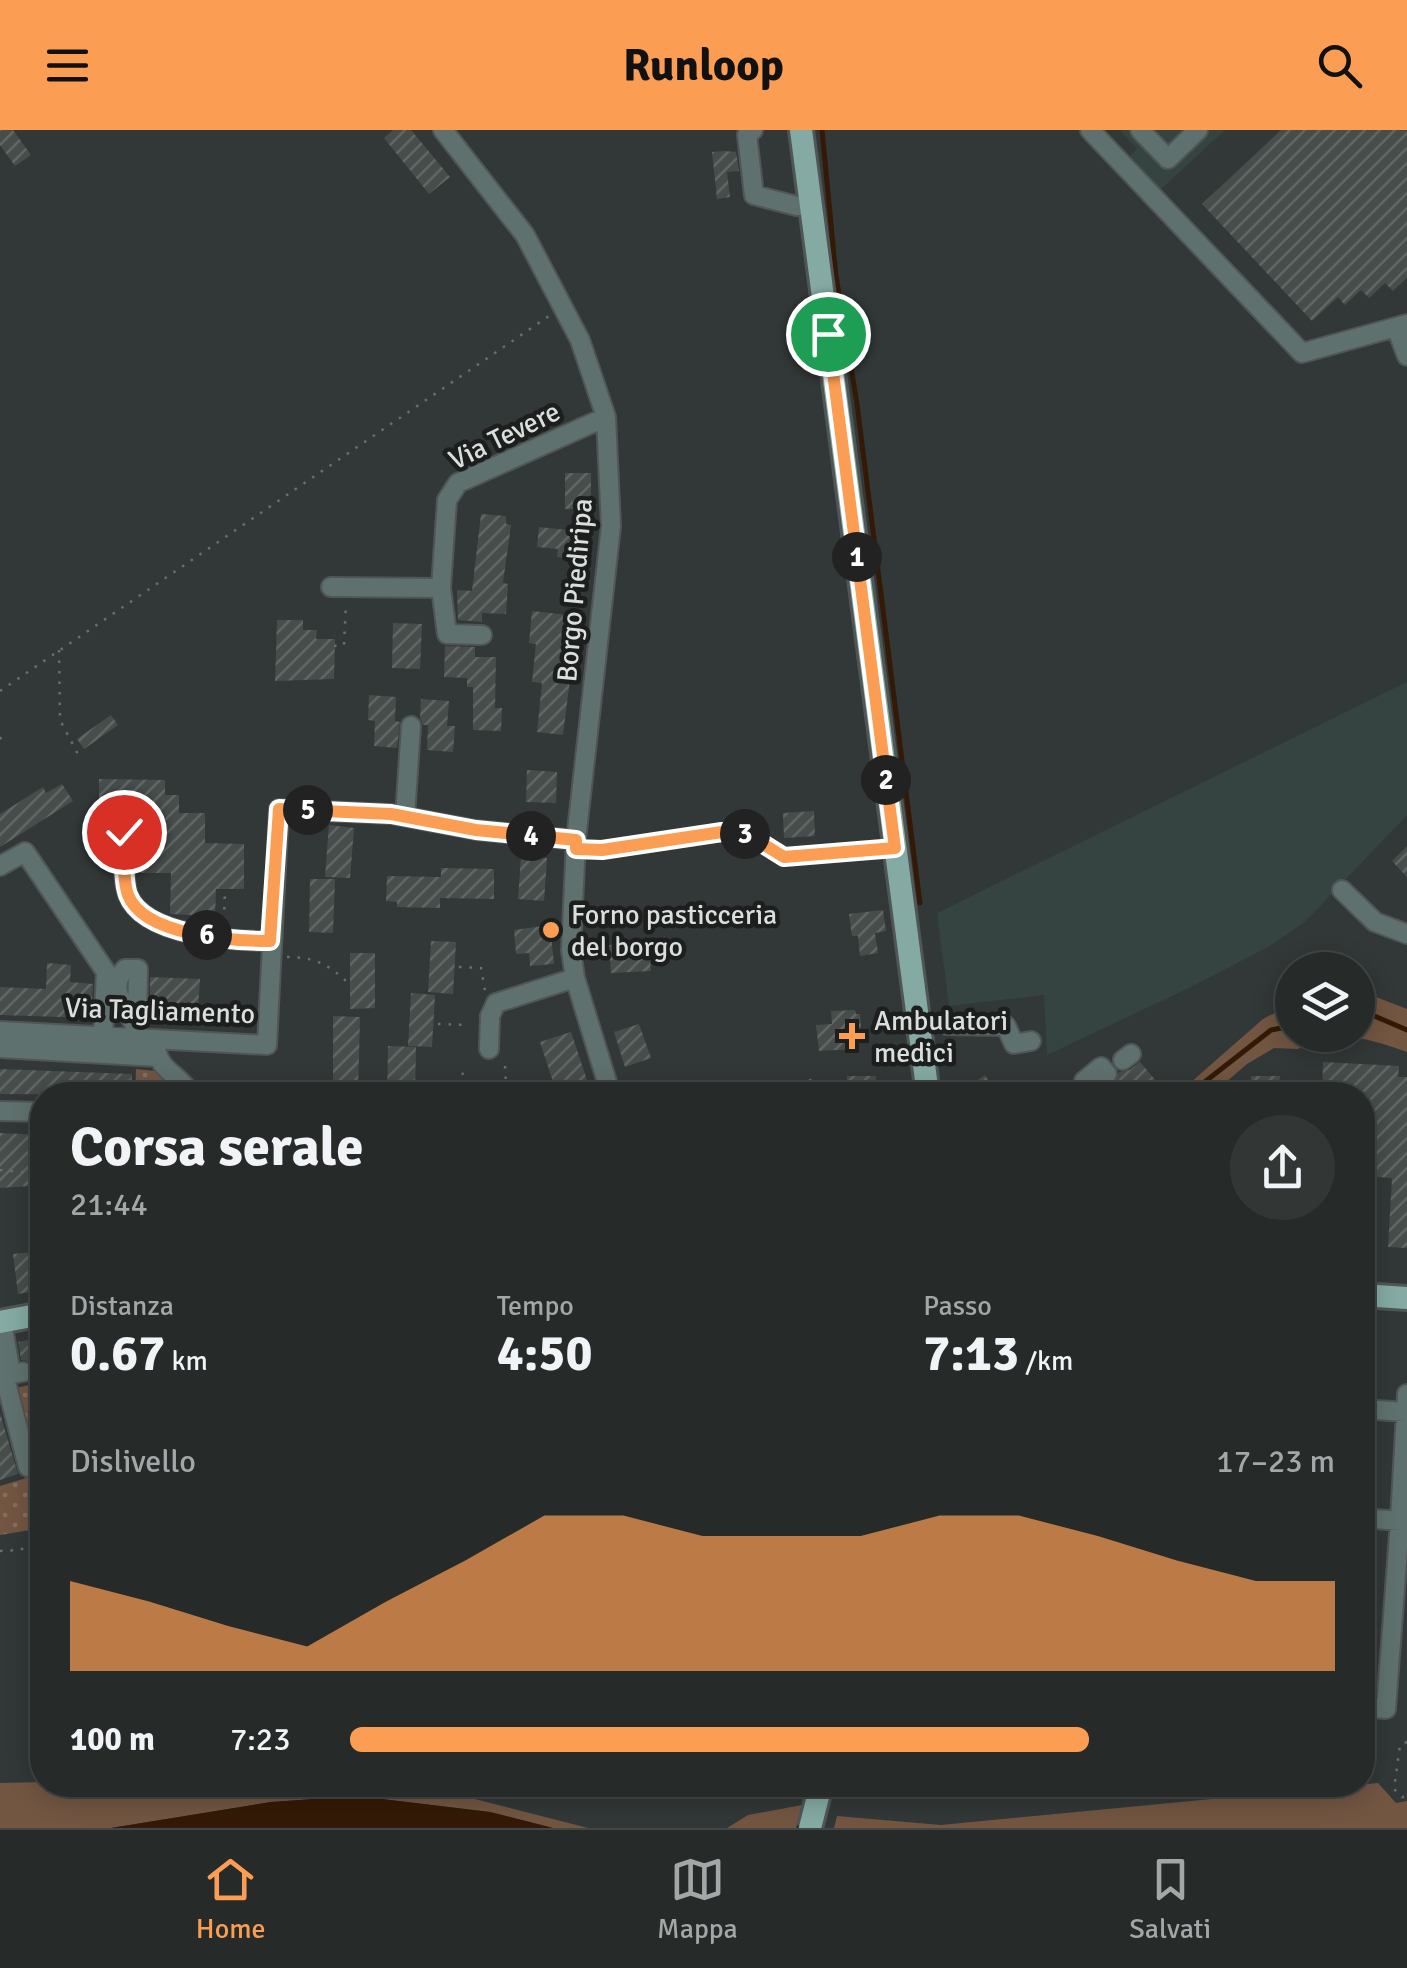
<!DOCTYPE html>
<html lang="it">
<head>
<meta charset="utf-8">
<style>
	body { margin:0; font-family:Signika,sans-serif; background:#323635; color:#f1f3f6; height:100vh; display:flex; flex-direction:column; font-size:38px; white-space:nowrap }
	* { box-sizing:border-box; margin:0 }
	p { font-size:32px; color:#a4a7a8 }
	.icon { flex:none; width:55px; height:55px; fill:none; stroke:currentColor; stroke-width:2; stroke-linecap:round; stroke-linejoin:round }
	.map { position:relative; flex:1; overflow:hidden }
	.sheet { position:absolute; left:30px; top:952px; width:1345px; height:715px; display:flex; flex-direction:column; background:#262a29; border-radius:40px; box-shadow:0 5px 25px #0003,0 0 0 2px #424646 }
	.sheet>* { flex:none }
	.buttons { position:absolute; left:1275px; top:822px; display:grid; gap:20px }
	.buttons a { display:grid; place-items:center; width:100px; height:100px; border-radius:50%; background:#262a29; box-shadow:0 5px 25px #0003,0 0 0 2px #424646; font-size:50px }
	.pin { position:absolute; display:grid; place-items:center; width:85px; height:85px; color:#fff; margin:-42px; border:5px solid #fff; border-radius:50%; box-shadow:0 2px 10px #0007 }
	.km { position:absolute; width:50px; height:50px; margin:-25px; border-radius:50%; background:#222; color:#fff; font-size:28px; line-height:50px; text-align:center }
	.round { display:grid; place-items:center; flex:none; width:105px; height:105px; border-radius:52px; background:#323635 }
	.head { display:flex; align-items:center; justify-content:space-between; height:170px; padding:0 40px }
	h1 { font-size:55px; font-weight:700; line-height:75px }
	.figures { display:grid; grid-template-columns:repeat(3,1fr); gap:15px; height:170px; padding:10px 40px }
	.figures div { display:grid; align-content:center }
	.figures b { font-size:50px; font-weight:700 }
	.figures small { font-size:28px; font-weight:400 }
	.figures p { font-size:28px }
	.chart { height:280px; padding:20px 40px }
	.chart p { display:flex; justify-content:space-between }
	.chart svg { width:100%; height:180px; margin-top:10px; fill:#fc9d54; opacity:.7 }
	ul { padding:0 40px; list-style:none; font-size:32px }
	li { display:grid; grid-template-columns:160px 120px 1fr; align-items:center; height:75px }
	li i { height:25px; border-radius:12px; background:#fc9d54 }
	header { display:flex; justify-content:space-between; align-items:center; height:130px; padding:0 40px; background:#fc9d54; color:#111; font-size:45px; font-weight:700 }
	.tabs { display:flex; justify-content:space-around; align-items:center; height:140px; border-top:2px solid #424646; background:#262a29; font-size:28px; color:#a4a7a8 }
	.tabs a { display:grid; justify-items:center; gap:5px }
	.tabs .current { color:#fc9d54 }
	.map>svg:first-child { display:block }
	.built { fill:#364441 }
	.green { fill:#725642 }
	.garden { fill:url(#garden-dots) }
	.water { fill:#341a06 }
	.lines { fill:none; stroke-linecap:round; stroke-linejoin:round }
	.stream { stroke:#341a06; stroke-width:5 }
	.building { fill:url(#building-hatch) }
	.minor-casing { stroke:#505655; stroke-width:22 }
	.major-casing { stroke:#505655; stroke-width:28 }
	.path { stroke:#696f6e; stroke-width:2.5; stroke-dasharray:2.5 8; stroke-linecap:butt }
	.minor { stroke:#5f716e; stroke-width:18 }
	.major { stroke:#84aaa3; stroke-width:22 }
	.major-bridge-casing { stroke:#505655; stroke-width:28; stroke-linecap:butt }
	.major-bridge { stroke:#84aaa3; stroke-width:22 }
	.route-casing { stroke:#fff; stroke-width:20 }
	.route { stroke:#fc9d54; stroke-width:12 }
	.poi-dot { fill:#fc9d54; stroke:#1c1f1e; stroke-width:4 }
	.labels { text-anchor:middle; stroke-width:9; stroke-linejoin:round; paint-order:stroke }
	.street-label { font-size:28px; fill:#dadfde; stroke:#1c1f1e }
	.poi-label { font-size:28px; fill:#dadfde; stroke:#1c1f1e; text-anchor:start }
</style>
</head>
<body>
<header><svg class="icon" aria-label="menu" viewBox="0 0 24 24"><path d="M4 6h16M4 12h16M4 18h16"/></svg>Runloop<svg class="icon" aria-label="search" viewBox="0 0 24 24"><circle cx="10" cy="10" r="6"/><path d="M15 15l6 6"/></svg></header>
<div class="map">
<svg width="1407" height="1698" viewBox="0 0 1407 1698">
	<defs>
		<pattern id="garden-dots" width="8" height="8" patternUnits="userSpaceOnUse" patternTransform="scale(2.5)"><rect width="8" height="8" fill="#725642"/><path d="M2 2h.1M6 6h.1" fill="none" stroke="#866e5d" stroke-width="1.8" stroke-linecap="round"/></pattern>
		<pattern id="building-hatch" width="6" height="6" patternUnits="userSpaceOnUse" patternTransform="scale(2.5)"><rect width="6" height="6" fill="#464d4b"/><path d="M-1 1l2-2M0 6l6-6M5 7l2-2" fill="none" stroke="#606664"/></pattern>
	</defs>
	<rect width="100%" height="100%" fill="#323837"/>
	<!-- built -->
	<path class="built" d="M1120 0H1225L1157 63 1127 29 1137 19Z
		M1407 552V685L1306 791 1270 816 1189 858 1047 925 1044 865 949 876 937 783Z"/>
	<!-- green -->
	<path class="green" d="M1358 860 1407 879V922C1374 910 1328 895 1298 919L1274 918 1247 934 1211 965H1194L1182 960 1263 889 1292 874V905H1358Z
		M42 1652V1655H420L588 1698H553L490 1682 357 1666 271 1672 111 1698H0V1653Z
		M1378 1653 1396 1673 1407 1671V1698H834L837 1686 941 1695Z
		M802 1675 796 1698H727L748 1685Z"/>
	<!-- garden -->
	<path class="garden" d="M136 939 164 942 181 965H135Z
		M208 951 267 952 266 965H200L198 961 200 954Z
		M42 1252V1398L0 1405V1356L33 1346 12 1259Z"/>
	<!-- water -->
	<path class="water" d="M357 1666 490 1682 553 1698H111L271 1672Z"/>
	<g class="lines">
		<!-- stream -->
		<path class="stream" d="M822 0 836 146 857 274 920 773
			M1358 883 1365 882 1407 900
			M1188 965 1271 900 1292 896"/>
	</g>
	<!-- building -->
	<path class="building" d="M0 0H13L31 25 15 36 0 15Z
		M393 0H411L450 47 429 64 384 8Z
		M1281 0H1407V148L1393 161 1385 153 1369 168 1361 160 1345 175 1338 167 1312 191 1202 74Z
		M725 21 736 22 739 41 727 42 730 67 717 69 712 22Z
		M565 343H591V379H565Z
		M481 384 506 386V394L511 395 503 453 508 454 506 484 482 483V492L458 490 457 460 472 461Z
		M539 397 587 402 585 429 557 427 558 419 537 417Z
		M532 481 578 486 563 605 537 602 542 553 532 552 536 514 529 513Z
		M277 490H303V500H317L316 509H335L334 549 275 551Z
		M393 493 422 494 420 539 392 538Z
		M445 516 475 517V527H496L495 578H502L501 601 473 600V557H467V548L444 547Z
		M369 565 396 567 395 591 400 592 397 618 374 616 375 591 368 590Z
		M421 569 449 571 447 596H455L453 622 427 620 428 595H423L420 588Z
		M111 585 118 595 84 619 77 609Z
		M527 640 557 642 556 673 526 672Z
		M99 649 165 650V665H179V683H205V713L244 714V759H216L215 786 170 784 171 743H141L142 696 125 690 114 695H99Z
		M62 654 73 671 0 717V684L43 657 46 663Z
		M814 681 815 706 784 708 783 683Z
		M329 695 354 698 350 748 325 747Z
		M1407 716V747L1392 731Z
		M521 726 547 728 544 771 518 769Z
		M441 738 494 739V769L440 768V778L397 777V772L386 771 387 746 441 747Z
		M310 749H335L333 803 309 802Z
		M883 780 886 801 875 803 878 823 860 826 858 806H852L849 784Z
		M550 795 554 834 530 836 529 823 516 824 514 800Z
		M431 811 456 812 453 864 428 862Z
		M649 813 651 841 611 843 609 815Z
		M350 823H375V878L350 879Z
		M47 833 71 835 70 852 93 854 91 888 0 885V857L46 859Z
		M150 847 200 849 198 880 150 877Z
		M411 863 435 865 432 917 408 916Z
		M855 880 856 884H860L861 897 852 907 853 919 819 921 816 895 832 894 831 881Z
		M333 886 360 887 358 965H333Z
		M639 894 651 928 625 937 614 902Z
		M571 902 592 965H532V962L554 955 540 912Z
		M388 916 416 917 415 965H387Z
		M1140 932 1168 965H1060L1072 955 1079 962 1093 963 1102 955 1114 954 1119 942 1130 940Z
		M1323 932 1399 936 1398 947H1407V1118L1388 1117 1392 1048 1362 1046V965H1322Z
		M0 939 132 944 131 965 0 964Z
		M985 945 998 965H954Z
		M847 946H876V965H847Z
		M1251 946H1280L1279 965H1250Z
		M668 952 673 965H637V964Z
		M0 1003 42 1005V1032L29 1031 31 1056 0 1058Z
		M42 1121V1160L18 1164 13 1124Z
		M33 1209 39 1236 42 1235V1252L29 1255 35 1239 28 1231 21 1230 18 1212Z
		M0 1283 18 1344 0 1350Z"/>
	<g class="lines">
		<!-- minor casing -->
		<g class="minor-casing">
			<path id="minor" d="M443 0 525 105 580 210 606 287 611 396 576 710 571 820 575 848 611 965
				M753 0 747 5 754 65 797 76H811
				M1090 0 1302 223 1407 194
				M1140 0 1168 29 1198 0
				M1396 197 1407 226
				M331 457 441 458 447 370 458 353 606 287
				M441 458 447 504 482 505
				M405 686 411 596
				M124 702C125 720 122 748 128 765 144 806 233 811 270 811
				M0 736 25 722 106 842 103 907
				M1342 760 1375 792 1407 804
				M137 894 138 839H125C103 861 135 887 141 909
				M947 895 1006 896 1014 914 1031 911
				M0 901 267 915 279 679 391 684 476 700 576 710
				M156 916C158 941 178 943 192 965
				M0 918 157 927
				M489 919 490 886 496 873 575 848
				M1123 930 1131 924
				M1084 951 1101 937 1107 944
				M0 981 42 982
				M2 1192 11 1244 23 1242
				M0 1229 28 1337
				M1407 1264 1400 1391H1407
				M1362 1279 1406 1282
				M1362 1388 1400 1391 1386 1579 1362 1577"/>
		</g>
		<!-- major casing -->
		<g class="major-casing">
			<path id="major" d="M801 0 928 965
				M1362 1165 1407 1168
				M0 1192 42 1184"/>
		</g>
		<!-- path -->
		<path class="path" d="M334 516 344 515 346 473
			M59 520 60 590 80 628
			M0 561 549 186
			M0 607 4 614
			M590 720 722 702 747 704 784 727 879 719
			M224 790 225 759
			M287 827C316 827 330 835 350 855
			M459 837 481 838 485 861
			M438 894 466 895
			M505 936 506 954
			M456 965 465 936
			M737 965 816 949
			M0 1040 42 1044
			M0 1421 19 1420 42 1412
			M1407 1612 1400 1615 1394 1659 1402 1667H1407
			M765 1655 796 1666
			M839 1666 853 1665 875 1655"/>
		<!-- minor -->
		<use href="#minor" class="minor"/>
		<!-- major -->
		<use href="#major" class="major"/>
		<!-- major-bridge casing -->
		<g class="major-bridge-casing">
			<path id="major-bridge" d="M810 1698 821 1655"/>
		</g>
		<!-- major-bridge -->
		<use href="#major-bridge" class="major-bridge"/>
	</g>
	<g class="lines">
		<!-- route casing -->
		<g class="route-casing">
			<path id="route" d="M124 702C125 720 122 748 128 765 144 806 233 811 270 811L279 679 391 684 476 700 576 710V719L602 720 722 702 747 704 784 727 895 718 828 204"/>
		</g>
		<!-- route -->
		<use href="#route" class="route"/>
	</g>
	<!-- markers -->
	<g class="poi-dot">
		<circle cx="551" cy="800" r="10"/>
		<path d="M847 891h10v10h10v10h-10v10h-10v-10h-10v-10h10z"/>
	</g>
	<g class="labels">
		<!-- street labels -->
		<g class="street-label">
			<text transform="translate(504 305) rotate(-26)" y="10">Via Tevere</text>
			<text transform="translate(574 460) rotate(-85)" y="10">Borgo Piediripa</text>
			<text transform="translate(160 880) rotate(2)" y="10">Via Tagliamento</text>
		</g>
		<!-- poi labels -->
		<g class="poi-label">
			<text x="571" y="794">Forno pasticceria<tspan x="571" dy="32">del borgo</tspan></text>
			<text x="874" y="900">Ambulatori<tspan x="874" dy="32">medici</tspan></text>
		</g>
	</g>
</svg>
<div class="buttons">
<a><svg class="icon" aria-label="layers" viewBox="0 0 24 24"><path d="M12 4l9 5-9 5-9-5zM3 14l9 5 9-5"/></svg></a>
</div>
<div class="pin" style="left:828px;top:204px;background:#1e9e55"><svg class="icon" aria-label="arrive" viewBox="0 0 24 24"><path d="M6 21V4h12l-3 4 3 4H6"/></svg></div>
<div class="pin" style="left:124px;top:702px;background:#d93025"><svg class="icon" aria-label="check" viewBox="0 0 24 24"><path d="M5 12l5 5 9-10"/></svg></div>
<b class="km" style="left:857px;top:427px">1</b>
<b class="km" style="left:886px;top:650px">2</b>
<b class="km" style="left:745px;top:704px">3</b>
<b class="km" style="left:531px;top:706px">4</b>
<b class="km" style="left:308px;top:680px">5</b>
<b class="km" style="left:207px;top:805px">6</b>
<section class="sheet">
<div class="head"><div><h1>Corsa serale</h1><p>21:44</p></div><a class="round"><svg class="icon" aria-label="share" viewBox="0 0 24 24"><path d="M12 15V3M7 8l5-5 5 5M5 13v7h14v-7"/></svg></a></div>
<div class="figures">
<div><p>Distanza</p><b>0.67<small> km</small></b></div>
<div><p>Tempo</p><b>4:50</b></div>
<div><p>Passo</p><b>7:13<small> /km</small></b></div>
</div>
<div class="chart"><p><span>Dislivello</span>17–23 m</p>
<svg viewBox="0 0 160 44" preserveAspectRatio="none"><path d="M0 44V22L10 27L20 33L30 38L40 27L50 17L60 6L70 6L80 11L90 11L100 11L110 6L120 6L130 11L140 17L150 22L160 22V44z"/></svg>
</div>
<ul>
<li><b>100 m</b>7:23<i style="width:75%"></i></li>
</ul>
</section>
</div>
<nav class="tabs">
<a class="current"><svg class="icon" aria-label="home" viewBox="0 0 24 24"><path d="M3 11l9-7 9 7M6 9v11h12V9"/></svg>Home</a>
<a><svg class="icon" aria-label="map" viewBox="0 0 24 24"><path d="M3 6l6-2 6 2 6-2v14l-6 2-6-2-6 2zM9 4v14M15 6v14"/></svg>Mappa</a>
<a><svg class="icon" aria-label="saved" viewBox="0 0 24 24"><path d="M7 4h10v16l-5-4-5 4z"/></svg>Salvati</a>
</nav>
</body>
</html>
